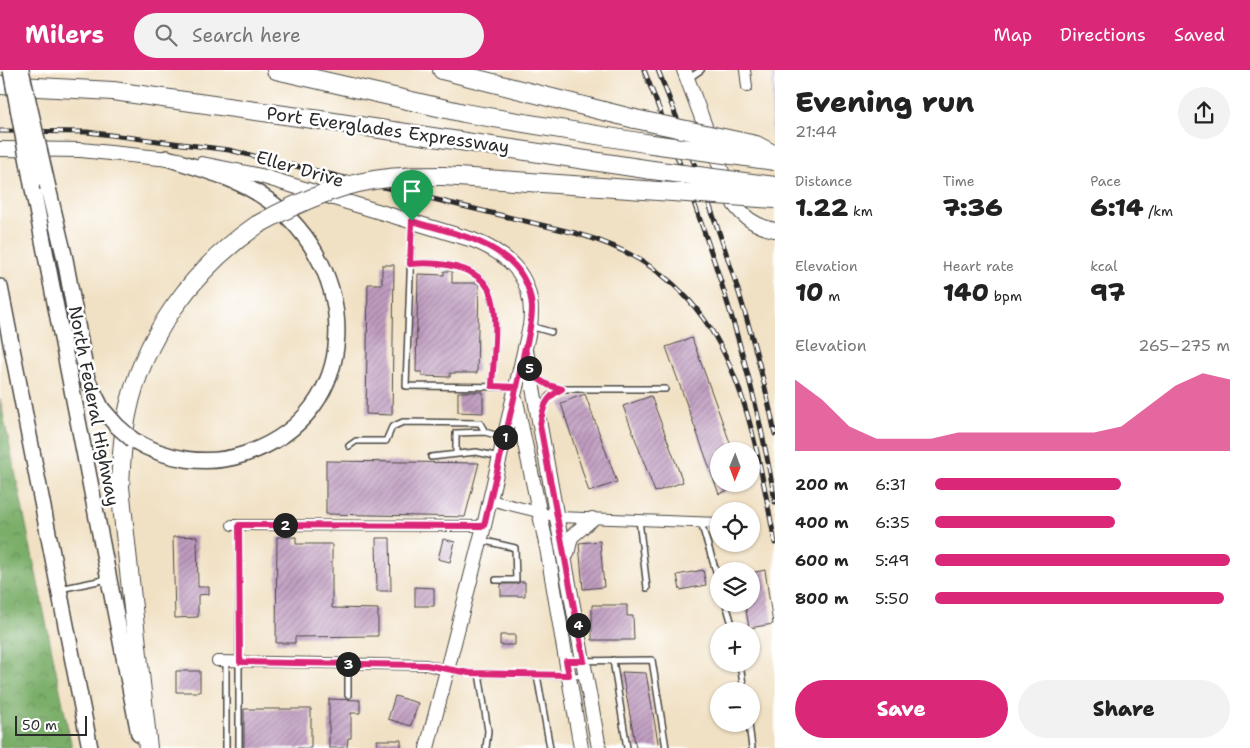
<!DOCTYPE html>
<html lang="en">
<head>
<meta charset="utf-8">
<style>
	body { margin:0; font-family:"Shantell Sans",sans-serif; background:#f2f2f2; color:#222; height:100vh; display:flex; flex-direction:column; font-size:19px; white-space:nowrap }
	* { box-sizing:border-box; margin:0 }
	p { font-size:16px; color:#767676 }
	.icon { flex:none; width:28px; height:28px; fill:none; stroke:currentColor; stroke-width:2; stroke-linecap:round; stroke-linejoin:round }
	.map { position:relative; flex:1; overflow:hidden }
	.side { display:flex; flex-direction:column; background:#fff; width:475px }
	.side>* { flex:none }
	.needle { width:32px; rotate:181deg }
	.tools { position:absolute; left:710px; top:372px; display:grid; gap:10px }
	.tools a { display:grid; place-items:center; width:50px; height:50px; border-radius:50%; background:#fff; box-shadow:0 1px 4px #0004; font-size:25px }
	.scale { position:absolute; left:15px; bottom:12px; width:72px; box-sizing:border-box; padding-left:5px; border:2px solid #2b2b2b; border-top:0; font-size:14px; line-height:18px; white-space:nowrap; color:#2b2b2b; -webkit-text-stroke:4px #fff; paint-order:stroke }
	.pin { position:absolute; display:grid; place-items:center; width:42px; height:42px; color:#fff; margin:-51px -21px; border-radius:50% 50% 50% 0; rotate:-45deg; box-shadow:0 0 5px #0007 }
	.pin .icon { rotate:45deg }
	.km { position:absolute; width:25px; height:25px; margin:-12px; border-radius:50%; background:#222; color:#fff; font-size:14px; line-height:25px; text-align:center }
	.round { display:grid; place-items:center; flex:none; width:52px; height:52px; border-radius:26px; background:#f2f2f2 }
	.head { display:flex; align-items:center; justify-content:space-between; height:85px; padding:0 20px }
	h1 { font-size:28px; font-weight:800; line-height:38px }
	.figures { display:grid; grid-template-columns:repeat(3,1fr); gap:8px; height:85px; padding:5px 20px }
	.figures div { display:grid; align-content:center }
	.figures b { font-size:25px; font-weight:800 }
	.figures small { font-size:14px; font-weight:400 }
	.figures p { font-size:14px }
	.chart { height:140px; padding:10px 20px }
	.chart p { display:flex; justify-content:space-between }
	.chart svg { width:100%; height:90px; margin-top:5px; fill:#db2777; opacity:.7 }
	.button { display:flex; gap:10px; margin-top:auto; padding:10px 20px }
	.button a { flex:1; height:58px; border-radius:30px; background:#db2777; color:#fff; font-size:20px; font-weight:800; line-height:58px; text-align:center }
	.button a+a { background:#f2f2f2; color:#222 }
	ul { padding:0 20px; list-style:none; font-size:16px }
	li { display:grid; grid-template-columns:80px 60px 1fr; align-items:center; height:38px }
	li i { height:12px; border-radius:6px; background:#db2777 }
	header { display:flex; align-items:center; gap:30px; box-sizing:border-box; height:70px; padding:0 25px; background:#db2777; color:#fff }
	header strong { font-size:24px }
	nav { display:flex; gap:28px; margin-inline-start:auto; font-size:18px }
	.search { width:350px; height:45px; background:#f2f2f2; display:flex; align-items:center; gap:12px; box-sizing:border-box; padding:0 18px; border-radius:28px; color:#767676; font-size:19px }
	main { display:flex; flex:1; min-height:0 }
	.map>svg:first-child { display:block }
	.industrial { fill:url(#industrial-grid) }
	.forest { fill:url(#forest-crowns); stroke:#526c4a }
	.building { fill:url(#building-hatch) }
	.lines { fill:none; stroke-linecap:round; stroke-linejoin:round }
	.lane-casing { stroke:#494642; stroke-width:8 }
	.street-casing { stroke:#494642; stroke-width:12 }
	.secondary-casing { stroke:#494642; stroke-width:16 }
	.primary-casing { stroke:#494642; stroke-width:18 }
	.highway-casing { stroke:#494642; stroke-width:20 }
	.lane { stroke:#fff; stroke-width:5 }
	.street { stroke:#fff; stroke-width:10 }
	.secondary { stroke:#fff; stroke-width:14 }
	.primary { stroke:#fff; stroke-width:15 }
	.highway { stroke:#fff; stroke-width:18 }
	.rail-casing { stroke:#2b2b2b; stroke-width:5 }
	.rail { stroke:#fff; stroke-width:3; stroke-dasharray:9; stroke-linecap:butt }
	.primary-bridge-casing { stroke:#494642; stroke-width:18; stroke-linecap:butt }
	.highway-bridge-casing { stroke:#494642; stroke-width:20; stroke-linecap:butt }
	.primary-bridge { stroke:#fff; stroke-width:15 }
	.highway-bridge { stroke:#fff; stroke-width:18 }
	.route-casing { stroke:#fff; stroke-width:10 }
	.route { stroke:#db2777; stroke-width:6 }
	.labels { text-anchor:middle; stroke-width:5; stroke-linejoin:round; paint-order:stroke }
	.street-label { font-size:18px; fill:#2b2b2b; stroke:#fff }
</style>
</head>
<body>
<header>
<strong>Milers</strong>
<div class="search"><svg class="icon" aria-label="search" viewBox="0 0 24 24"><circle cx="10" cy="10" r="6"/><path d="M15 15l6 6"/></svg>Search here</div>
<nav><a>Map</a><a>Directions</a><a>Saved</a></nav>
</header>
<main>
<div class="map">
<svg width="775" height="678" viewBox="0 0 775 678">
	<defs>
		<pattern id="industrial-grid" width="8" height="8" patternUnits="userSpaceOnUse" patternTransform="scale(1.25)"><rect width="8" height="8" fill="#ccbfd4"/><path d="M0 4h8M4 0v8" fill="none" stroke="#afa4b6"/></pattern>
		<pattern id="forest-crowns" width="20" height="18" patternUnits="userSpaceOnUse" patternTransform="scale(1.25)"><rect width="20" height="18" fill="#7aae69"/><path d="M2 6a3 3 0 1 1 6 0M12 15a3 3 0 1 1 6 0" fill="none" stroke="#648e57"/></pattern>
		<pattern id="building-hatch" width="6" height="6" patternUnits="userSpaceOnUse" patternTransform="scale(1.25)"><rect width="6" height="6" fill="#bf9cc0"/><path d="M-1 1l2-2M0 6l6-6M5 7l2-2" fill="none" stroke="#9b7f9c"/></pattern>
	</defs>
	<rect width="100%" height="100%" fill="#fff"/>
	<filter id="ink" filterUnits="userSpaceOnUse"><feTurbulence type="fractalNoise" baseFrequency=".02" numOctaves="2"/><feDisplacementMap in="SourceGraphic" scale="10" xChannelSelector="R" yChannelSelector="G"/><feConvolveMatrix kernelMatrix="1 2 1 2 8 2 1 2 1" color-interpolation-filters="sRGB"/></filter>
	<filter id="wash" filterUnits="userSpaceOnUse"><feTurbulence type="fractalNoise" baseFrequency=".0096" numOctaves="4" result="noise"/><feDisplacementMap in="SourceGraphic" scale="20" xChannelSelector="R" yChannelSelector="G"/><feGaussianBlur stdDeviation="1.12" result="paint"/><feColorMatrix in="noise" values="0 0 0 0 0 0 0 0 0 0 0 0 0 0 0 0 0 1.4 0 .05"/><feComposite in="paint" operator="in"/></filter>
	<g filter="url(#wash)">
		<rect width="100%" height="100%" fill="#f1e1c4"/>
		<!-- industrial -->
		<path class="industrial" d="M772 0H775V69L771 68Z"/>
		<!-- forest -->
		<path class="forest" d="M0 329 72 678H0Z"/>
		<g id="blocks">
			<!-- building -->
			<path class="building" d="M382 195H394L392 345 366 344 368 214H382Z
				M444 201H452V213H479L477 303H450V307L422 306V302H416L418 204 444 205Z
				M692 268 733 381H719V414H743L719 424 666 277Z
				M458 322H483V343L458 342Z
				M585 324 617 412 589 422 561 333Z
				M651 326 683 412 655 422 623 336Z
				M326 391 479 393 465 447 326 444Z
				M197 466 198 517H209V524L198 525V547L175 548 173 467Z
				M277 467H296V474H332V538L378 539V566L295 567V573H276Z
				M376 468H390L391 521H377Z
				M443 469 455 472 450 492 438 489Z
				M600 471 604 517 583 519 579 473Z
				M703 500 706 515 680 520 677 505Z
				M765 500 773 554 749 558 745 534H751V503Z
				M520 512H525V526H501V514H516Z
				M415 517 434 518V536H415Z
				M592 535H627V546H633L634 570H592Z
				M500 565H515V575H500Z
				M176 601H200V622H176Z
				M622 602 646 603 659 678H636Z
				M395 626 418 633 411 656 388 649Z
				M329 629 360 630V643H351V668H348L347 678H329Z
				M244 639H311V678H244Z
				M377 670H401V678H377Z"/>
		</g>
	</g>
	<g filter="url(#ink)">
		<use href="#blocks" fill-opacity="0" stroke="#494642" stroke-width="1"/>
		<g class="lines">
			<!-- lane casing -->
			<g class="lane-casing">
				<path id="lane" d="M688 9 701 0
					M412 152 406 316 514 317
					M410 194C434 192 474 194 488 217 501 239 493 291 492 316
					M530 256 551 262
					M535 307 548 315 562 319H665
					M542 341 549 326 562 319
					M349 376 356 371H386L392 357 403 352 480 353 485 362
					M456 383V363L485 362 502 367
					M431 387 476 382 500 387
					M639 450 647 518
					M701 453 719 511
					M239 455V678
					M481 470 515 478 516 510H496
					M60 519 108 509
					M726 534 734 561
					M613 590 627 678
					M567 591 652 590 666 678
					M226 592V678
					M740 594 744 621
					M448 600 469 603 584 606
					M479 603 488 661 486 678
					M537 605 550 678
					M348 625V594
					M749 654 752 678"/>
			</g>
			<!-- street casing -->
			<g class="street-casing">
				<path id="street" d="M745 0 747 17
					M490 430 558 447 719 453
					M232 455 484 456
					M217 591 426 595 446 600"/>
			</g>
			<!-- secondary casing -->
			<g class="secondary-casing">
				<path id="secondary" d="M684 0 734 134C744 148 758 157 775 160
					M0 79 81 80 179 90
					M202 94 261 106 473 170C513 186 536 211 530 256L484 456 427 678
					M527 285 599 678
					M516 331 547 478 581 678
					M567 484 571 467 592 449"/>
			</g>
			<!-- primary casing -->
			<g class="primary-casing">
				<path id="primary" d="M32 114 139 664
					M48 118 65 189 87 309 102 339
					M0 217 90 678
					M133 370C167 390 207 397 245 384 366 343 361 198 268 130 238 108 201 99 167 88"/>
			</g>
			<!-- highway casing -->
			<g class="highway-casing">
				<path id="highway" d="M276 0 464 43 645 73
					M442 0 635 49
					M0 15 113 21 327 51 652 100
					M443 106 658 121
					M148 678 120 417C121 393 122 369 127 345 142 268 193 199 257 155"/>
			</g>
			<!-- lane -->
			<use href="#lane" class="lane"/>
			<!-- street -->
			<use href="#street" class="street"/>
			<!-- secondary -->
			<use href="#secondary" class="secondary"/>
			<!-- primary -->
			<use href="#primary" class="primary"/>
			<!-- highway -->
			<use href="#highway" class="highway"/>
			<!-- rail casing -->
			<g class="rail-casing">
				<path id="rail" d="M644 0C699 140 751 283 775 432
					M658 0C704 116 751 240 775 364
					M0 61 87 62 229 80 575 163C731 206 749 335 775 473"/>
			</g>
			<!-- rail -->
			<use href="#rail" class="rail"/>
			<!-- primary-bridge casing -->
			<g class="primary-bridge-casing">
				<path id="primary-bridge" d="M11 0 32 114
					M21 0 48 118
					M102 339 117 356 133 370"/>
			</g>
			<!-- highway-bridge casing -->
			<g class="highway-bridge-casing">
				<path id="highway-bridge" d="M635 49 756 75 775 85
					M645 73 775 91
					M652 100 775 116
					M658 121 775 129
					M257 155C296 133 343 112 389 108 407 106 425 106 443 106"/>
			</g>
			<!-- primary-bridge -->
			<use href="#primary-bridge" class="primary-bridge"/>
			<!-- highway-bridge -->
			<use href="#highway-bridge" class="highway-bridge"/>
		</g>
	</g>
	<g class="lines" filter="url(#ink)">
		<!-- route casing -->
		<g class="route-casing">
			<path id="route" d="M412 151C447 162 489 168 515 196 525 207 531 223 532 238 532 258 525 281 520 301 509 353 496 404 484 456L239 455 240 592 426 595 469 603 569 605 566 591H584L540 355C543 338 545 327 562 319L548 315 530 304 525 277 517 317 492 316C493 291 501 239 488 218 474 194 434 192 410 194L412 151"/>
		</g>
		<!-- route -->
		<use href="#route" class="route"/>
	</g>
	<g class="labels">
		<!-- street labels -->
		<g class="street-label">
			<text transform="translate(388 60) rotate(8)" y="6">Port Everglades Expressway</text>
			<text transform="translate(300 99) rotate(16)" y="6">Eller Drive</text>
			<text transform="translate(94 336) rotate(79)" y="6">North Federal Highway</text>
		</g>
	</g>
</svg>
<div class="tools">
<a><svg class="needle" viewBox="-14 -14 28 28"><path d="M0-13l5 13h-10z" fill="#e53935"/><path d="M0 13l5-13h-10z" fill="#767676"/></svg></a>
<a><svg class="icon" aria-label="locate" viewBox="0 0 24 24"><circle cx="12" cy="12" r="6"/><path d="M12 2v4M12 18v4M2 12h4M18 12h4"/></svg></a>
<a><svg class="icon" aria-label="layers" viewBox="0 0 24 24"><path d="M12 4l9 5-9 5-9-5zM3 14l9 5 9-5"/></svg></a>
<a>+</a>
<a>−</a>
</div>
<div class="scale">50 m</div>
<div class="pin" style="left:412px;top:151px;background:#1e9e55"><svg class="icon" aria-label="arrive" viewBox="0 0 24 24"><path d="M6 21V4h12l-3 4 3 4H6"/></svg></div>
<b class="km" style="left:505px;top:367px">1</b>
<b class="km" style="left:285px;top:455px">2</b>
<b class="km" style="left:348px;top:594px">3</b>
<b class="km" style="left:578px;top:555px">4</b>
<b class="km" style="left:529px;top:298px">5</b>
</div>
<section class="side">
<div class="head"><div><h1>Evening run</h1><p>21:44</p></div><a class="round"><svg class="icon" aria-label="share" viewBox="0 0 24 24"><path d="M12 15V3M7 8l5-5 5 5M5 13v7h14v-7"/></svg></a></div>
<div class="figures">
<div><p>Distance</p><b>1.22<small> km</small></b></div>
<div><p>Time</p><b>7:36</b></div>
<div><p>Pace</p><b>6:14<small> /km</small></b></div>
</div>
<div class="figures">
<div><p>Elevation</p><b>10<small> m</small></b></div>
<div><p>Heart rate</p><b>140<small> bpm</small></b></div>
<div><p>kcal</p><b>97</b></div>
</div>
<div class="chart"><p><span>Elevation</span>265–275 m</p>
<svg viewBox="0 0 160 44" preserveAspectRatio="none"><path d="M0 44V9L10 19L20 32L30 38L40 38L50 38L60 35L70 35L80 35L90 35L100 35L110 35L120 32L130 22L140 12L150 6L160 9V44z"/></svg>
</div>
<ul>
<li><b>200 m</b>6:31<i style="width:63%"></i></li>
<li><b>400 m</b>6:35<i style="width:61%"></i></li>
<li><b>600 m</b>5:49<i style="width:100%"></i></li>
<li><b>800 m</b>5:50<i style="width:98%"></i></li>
</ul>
<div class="button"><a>Save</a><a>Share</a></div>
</section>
</main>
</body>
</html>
